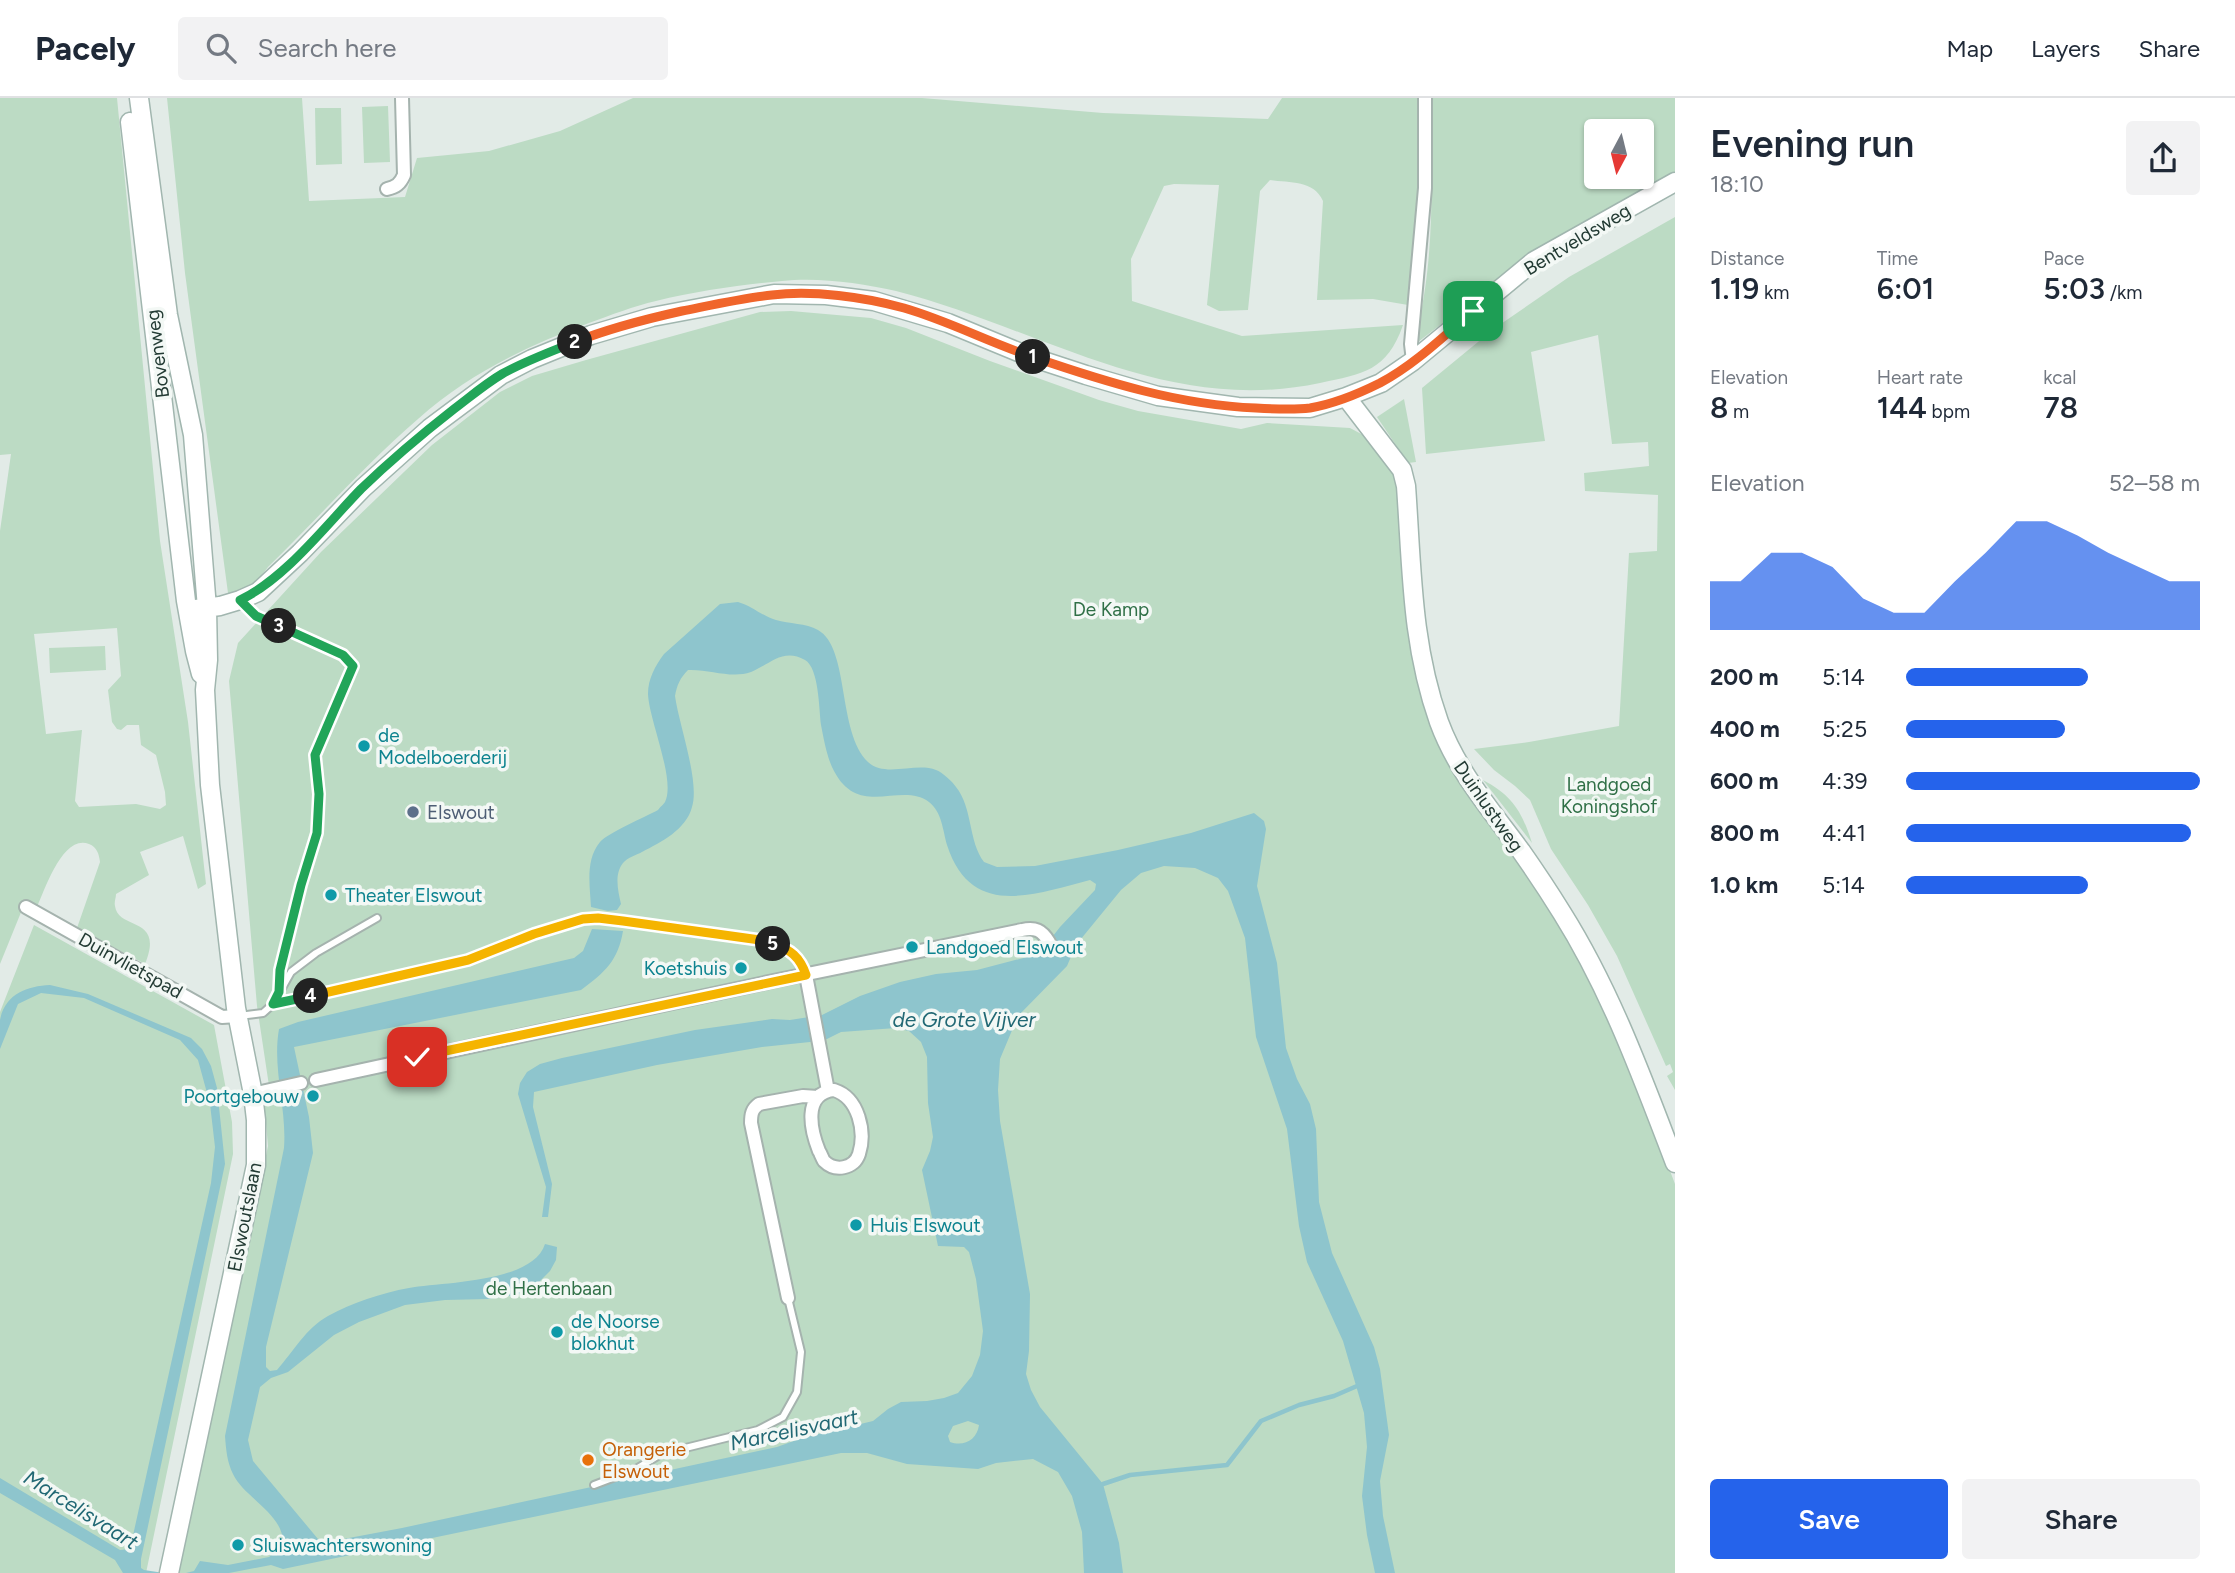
<!DOCTYPE html>
<html lang="en">
<head>
<meta charset="utf-8">
<style>
	body { margin:0; font-family:Figtree,sans-serif; background:#f2f2f3; color:#1f2937; height:100vh; display:flex; flex-direction:column; font-size:26px; white-space:nowrap }
	* { box-sizing:border-box; margin:0 }
	p { font-size:23px; color:#747a83 }
	.icon { flex:none; width:38px; height:38px; fill:none; stroke:currentColor; stroke-width:2; stroke-linecap:round; stroke-linejoin:round }
	.map { position:relative; flex:1; overflow:hidden }
	.sheet { display:flex; flex-direction:column; background:#fff; width:560px }
	.sheet>* { flex:none }
	.needle { width:46px; rotate:187deg }
	.fabs { position:absolute; left:1584px; top:21px; display:grid; gap:14px }
	.fabs a { display:grid; place-items:center; width:70px; height:70px; border-radius:7px; background:#fff; box-shadow:0 2px 5px #0004; font-size:35px }
	.pin { position:absolute; display:grid; place-items:center; width:60px; height:60px; color:#fff; margin:-30px; border-radius:14px; box-shadow:0 4px 10px #0006 }
	.km { position:absolute; width:35px; height:35px; margin:-18px; border-radius:50%; background:#222; color:#fff; font-size:19px; line-height:35px; text-align:center }
	.round { display:grid; place-items:center; flex:none; width:74px; height:74px; border-radius:7px; background:#f2f2f3 }
	.summary { display:flex; align-items:center; justify-content:space-between; height:119px; padding:0 35px }
	h1 { font-size:38px; font-weight:600; line-height:52px }
	.stats { display:grid; grid-template-columns:repeat(3,1fr); gap:10px; height:119px; padding:7px 35px }
	.stats div { display:grid; align-content:center }
	.stats b { font-size:30px; font-weight:600 }
	.stats small { font-size:19px; font-weight:400 }
	.stats p { font-size:19px }
	.chart { height:196px; padding:14px 35px }
	.chart p { display:flex; justify-content:space-between }
	.chart svg { width:100%; height:126px; margin-top:7px; fill:#2563eb; opacity:.7 }
	.cta { display:flex; gap:14px; margin-top:auto; padding:14px 35px }
	.cta a { flex:1; height:80px; border-radius:7px; background:#2563eb; color:#fff; font-size:28px; font-weight:600; line-height:80px; text-align:center }
	.cta a+a { background:#f2f2f3; color:#1f2937 }
	ul { padding:0 35px; list-style:none; font-size:23px }
	li { display:grid; grid-template-columns:112px 84px 1fr; align-items:center; height:52px }
	li i { height:18px; border-radius:9px; background:#2563eb }
	header { display:flex; align-items:center; gap:42px; box-sizing:border-box; height:98px; padding:0 35px; background:#fff; border-bottom:2px solid #e0e1e3 }
	header strong { font-size:33px }
	nav { display:flex; gap:38px; margin-inline-start:auto; font-size:24px }
	.search { width:490px; height:63px; background:#f2f2f3; display:flex; align-items:center; gap:18px; box-sizing:border-box; padding:0 24px; border-radius:7px; color:#747a83; font-size:26px }
	main { display:flex; flex:1; min-height:0 }
	.map>svg:first-child { display:block }
	.green { fill:#bcdbc4; fill-rule:evenodd }
	.water { fill:#8ec5cd; fill-rule:evenodd }
	.lines { fill:none; stroke-linecap:round; stroke-linejoin:round }
	.stream { stroke:#8ec5cd; stroke-width:4.5 }
	.lane-casing { stroke:#a5b3ae; stroke-width:10 }
	.street-casing { stroke:#a5b3ae; stroke-width:16 }
	.secondary-casing { stroke:#a1b6af; stroke-width:21 }
	.lane { stroke:#fff; stroke-width:6 }
	.street { stroke:#fff; stroke-width:12 }
	.secondary { stroke:#fff; stroke-width:18 }
	.split-1-casing { stroke:#fff; stroke-width:14 }
	.split-2-casing { stroke:#fff; stroke-width:14 }
	.split-3-casing { stroke:#fff; stroke-width:14 }
	.split-4-casing { stroke:#fff; stroke-width:14 }
	.split-5-casing { stroke:#fff; stroke-width:14 }
	.split-6-casing { stroke:#fff; stroke-width:14 }
	.split-1 { stroke:#f0652b; stroke-width:9 }
	.split-2 { stroke:#f0652b; stroke-width:9 }
	.split-3 { stroke:#22a559; stroke-width:9 }
	.split-4 { stroke:#22a559; stroke-width:9 }
	.split-5 { stroke:#f5b400; stroke-width:9 }
	.split-6 { stroke:#f5b400; stroke-width:9 }
	.culture-dot { fill:#0f9aa8; stroke:#f3f8f5; stroke-width:2.5 }
	.service-dot { fill:#5c6f8a; stroke:#f3f8f5; stroke-width:2.5 }
	.food-dot { fill:#e8710a; stroke:#f3f8f5; stroke-width:2.5 }
	.labels { text-anchor:middle; stroke-width:7; stroke-linejoin:round; paint-order:stroke }
	.street-label { font-size:19px; fill:#233b34; stroke:#f3f8f5 }
	.park-label { font-size:19px; fill:#307047; stroke:#f3f8f5 }
	.culture-label { font-size:19px; fill:#0d838f; stroke:#f3f8f5; text-anchor:start }
	.service-label { font-size:19px; fill:#4e5e75; stroke:#f3f8f5; text-anchor:start }
	.food-label { font-size:19px; fill:#c56008; stroke:#f3f8f5; text-anchor:start }
	.water-label { font-size:21px; font-style:italic; fill:#216874; stroke:#f3f8f5 }
</style>
</head>
<body>
<header>
<strong>Pacely</strong>
<div class="search"><svg class="icon" aria-label="search" viewBox="0 0 24 24"><circle cx="10" cy="10" r="6"/><path d="M15 15l6 6"/></svg>Search here</div>
<nav><a>Map</a><a>Layers</a><a>Share</a></nav>
</header>
<main>
<div class="map">
<svg width="1675" height="1475" viewBox="0 0 1675 1475">
	<rect width="100%" height="100%" fill="#e2ebe7"/>
	<!-- green -->
	<path class="green" d="M0 0H117L160 443 188 624 206 786 198 791 183 738 140 754 149 777 116 796C116 800 114 804 115 808 118 833 165 817 145 866L77 830 100 764C99 756 97 749 89 746 63 736 45 791 37 809L26 802 0 866V433L11 356 0 357ZM117 530 121 578 108 592 112 624 117 631 121 632 127 627H139L141 647 156 657 165 694 166 707 160 711 136 706 79 709 75 703 82 632 46 636 34 536Z
		M167 0H302L309 103 405 99 417 60 489 53 560 33 633 0H922L1103 15 1268 21 1282 0H1675V82L1559 138 1531 157 1418 244 1415 240C1434 169 1432 97 1431 24H1418L1417 131 1408 207 1373 201 1317 202 1323 103C1314 82 1290 85 1270 82L1260 93 1248 212 1219 213 1207 207 1219 87 1174 86 1164 88 1131 161 1132 203 1242 238 1403 227C1387 273 1363 276 1320 285 1164 318 1041 230 896 193 861 185 818 179 782 183 741 187 697 193 656 203 634 208 611 217 589 225 527 248 468 276 418 321 365 367 318 420 268 469 257 483 248 499 228 495L185 175ZM1596 33H1642V79H1596Z
		M388 8 390 64 364 65 362 9Z
		M315 10H341L342 66 316 67Z
		M1675 119V992L1667 978 1673 974 1670 966 1666 968 1617 858 1588 807 1551 751 1530 702 1515 688 1494 672 1474 651 1529 644 1619 628 1629 455 1657 453 1658 397 1585 393 1584 375 1649 368 1648 344 1612 346 1598 237 1531 254 1545 343 1426 356 1422 290 1495 230 1569 179Z
		M791 213 871 220 906 230 990 263 1099 302 1138 313 1241 331 1267 325 1350 330 1365 338 1385 358 1398 385 1433 626 1562 827 1614 926 1675 1086V1475H178L268 1048 264 1003 271 1001 257 908 229 583 238 545 321 454 432 347 500 294 532 278 586 262 760 214Z
		M1404 301 1416 364 1408 365 1377 319Z
		M105 548 106 572 50 575 49 550Z
		M1483 682C1513 698 1522 714 1532 745Z
		M34 827 214 927 232 1024 233 1056 146 1475H0V914Z"/>
	<!-- water -->
	<path class="water" d="M738 504C752 508 762 518 776 522 789 526 806 525 818 532 850 550 837 634 868 664 885 680 916 664 936 672 942 674 953 684 956 689 973 710 968 743 984 764L997 769 1035 768 1118 752 1191 735 1254 715 1264 723 1266 731 1257 788 1277 865 1286 950 1297 981 1310 1006 1316 1031 1319 1104 1332 1155 1374 1249 1380 1271 1389 1337 1380 1383 1383 1418 1395 1475H1375L1367 1437 1362 1398 1367 1349 1364 1315 1343 1243 1307 1164 1299 1128 1287 1031 1256 939 1245 840 1228 793 1218 780 1195 770 1164 768 1141 775 1121 792 1076 847 1067 868 1018 918 1000 961 998 992 1000 1023 1030 1196 1029 1253 1026 1276 1031 1292 1040 1309 1103 1386 1119 1445 1123 1475H1084L1082 1434 1072 1398 1058 1374 1033 1361 996 1365 978 1371 907 1366 867 1355H841L283 1471 271 1467 229 1475H186L194 1473 200 1463 228 1467 269 1459 283 1447C285 1416 244 1400 233 1376 227 1364 226 1351 225 1338L284 1050C287 1010 272 971 279 931L298 924 574 860 583 853 592 831 623 833C618 863 605 874 581 892L294 949 309 1019 313 1055 266 1249V1269L270 1273 277 1272C293 1254 306 1230 328 1218 352 1205 381 1195 409 1190 443 1184 533 1185 545 1146L557 1149 556 1162 550 1173 528 1195 488 1201 445 1202 405 1207 359 1224 334 1237 288 1274 271 1280 260 1289 248 1342 253 1363 318 1441 333 1443 402 1430 777 1349 802 1340 873 1323 888 1311 901 1304 927 1303 944 1300 958 1295 972 1278 980 1257 983 1233 976 1181 969 1154 964 1149 938 1148 922 1072 930 1053 933 1039 928 1005 927 959 921 944 909 933 896 930 841 934 827 941 810 944 762 949 657 967 534 994 533 1009 552 1086 548 1119H542L546 1089 518 996 520 985 527 974 540 966 562 960 695 932 772 921 790 922 822 917 860 898 900 884 936 876 977 872 1031 858 1046 847 1060 829 1095 792 1096 786 1090 782C1035 796 971 822 947 747 943 733 942 714 929 704 901 683 859 721 834 673 827 660 824 642 821 627 819 611 819 570 805 562 783 549 769 567 751 574 731 581 710 571 688 572 680 580 677 587 675 598 679 627 700 684 692 709 686 732 661 744 642 754 636 757 627 760 623 765 614 776 618 793 621 806L617 812 608 813 591 809C590 788 585 762 600 744 608 735 645 719 658 712 659 710 664 706 665 704 676 682 649 622 648 596 648 581 655 568 664 556L720 506ZM968 1323 979 1327C977 1342 964 1349 950 1344L948 1338 953 1328Z
		M50 887 88 896 191 940 202 951 211 968 217 990 225 1066 141 1461V1470L144 1472 164 1475H123L115 1462 0 1395V1380L120 1452 130 1451 211 1085 215 1049 210 1006 198 962 180 942 84 900 41 895 18 906 0 951C0 942 0 931 0 922 5 896 27 888 50 887Z"/>
	<g class="lines">
		<!-- stream -->
		<path class="stream" d="M1103 1386 1130 1377 1227 1367 1261 1323 1299 1307 1334 1298 1357 1288"/>
		<!-- lane casing -->
		<g class="lane-casing">
			<path id="lane" d="M243 505 256 518 343 557 353 568 315 657 319 696 317 735 301 787 280 872 279 894
				M273 906 468 862 534 836 583 821 623 823 760 842C783 849 797 852 806 877
				M239 918 263 915 273 906 291 874 316 855 377 820
				M594 1387 636 1371 661 1356 758 1332 783 1319 797 1294 801 1254 788 1200"/>
		</g>
		<!-- street casing -->
		<g class="street-casing">
			<path id="street" d="M387 91C396 89 400 86 404 77L402 0
				M1413 263 1411 246 1425 90V0
				M26 809 222 919 237 918
				M806 877 828 993
				M316 982 783 881 1022 832C1035 829 1042 832 1049 844
				M834 992C859 1000 866 1034 859 1056 854 1071 835 1074 824 1063 823 1062 820 1054 819 1053 811 1033 802 995 834 992Z
				M253 996 301 985
				M788 1200 751 1025C751 1016 752 1011 759 1006L803 998 818 999"/>
		</g>
		<!-- secondary casing -->
		<g class="secondary-casing">
			<path id="secondary" d="M139 0 168 217 193 337 207 510 208 562 205 592 210 687 236 910 253 996 256 1022V1067L169 1475
				M130 24 186 503 195 553 201 576
				M1346 299 1402 372 1406 388C1412 470 1411 545 1439 624 1457 673 1490 711 1521 753 1535 773 1549 794 1562 815 1611 893 1642 979 1675 1065
				M188 512 220 508 240 502 258 494 300 455 363 390 430 330 501 277 532 261 591 237 652 219 774 196 826 197 874 203 948 225 1028 258 1086 277 1158 298 1238 309 1310 310 1346 299 1381 285 1413 263 1534 163 1675 84"/>
		</g>
		<!-- lane -->
		<use href="#lane" class="lane"/>
		<!-- street -->
		<use href="#street" class="street"/>
		<!-- secondary -->
		<use href="#secondary" class="secondary"/>
	</g>
	<g class="lines">
		<!-- split-1 casing -->
		<g class="split-1-casing">
			<path id="split-1" d="M1033 259C1106 284 1179 307 1256 310 1274 311 1293 312 1310 310 1333 306 1360 295 1380 285 1414 267 1444 238 1473 213"/>
		</g>
		<!-- split-2 casing -->
		<g class="split-2-casing">
			<path id="split-2" d="M575 244C610 230 646 221 682 213 712 207 742 200 772 197 813 192 864 199 904 210 949 223 990 245 1033 259"/>
		</g>
		<!-- split-3 casing -->
		<g class="split-3-casing">
			<path id="split-3" d="M279 528 256 518 240 502C285 481 326 427 361 391 390 363 422 336 454 311 470 299 485 286 502 276 525 263 550 254 575 244"/>
		</g>
		<!-- split-4 casing -->
		<g class="split-4-casing">
			<path id="split-4" d="M279 528 343 557 353 568 315 657 319 696 317 735 301 787 280 872 279 894 273 906 311 898"/>
		</g>
		<!-- split-5 casing -->
		<g class="split-5-casing">
			<path id="split-5" d="M311 898 468 862 534 836 583 821 598 820 623 823 760 842 773 846"/>
		</g>
		<!-- split-6 casing -->
		<g class="split-6-casing">
			<path id="split-6" d="M417 959 806 877C800 859 790 851 773 846"/>
		</g>
		<!-- split-1 -->
		<use href="#split-1" class="split-1"/>
		<!-- split-2 -->
		<use href="#split-2" class="split-2"/>
		<!-- split-3 -->
		<use href="#split-3" class="split-3"/>
		<!-- split-4 -->
		<use href="#split-4" class="split-4"/>
		<!-- split-5 -->
		<use href="#split-5" class="split-5"/>
		<!-- split-6 -->
		<use href="#split-6" class="split-6"/>
	</g>
	<!-- markers -->
	<g class="culture-dot">
		<circle cx="364" cy="648" r="7"/>
		<circle cx="331" cy="797" r="7"/>
		<circle cx="912" cy="849" r="7"/>
		<circle cx="741" cy="870" r="7"/>
		<circle cx="313" cy="998" r="7"/>
		<circle cx="856" cy="1127" r="7"/>
		<circle cx="557" cy="1234" r="7"/>
		<circle cx="238" cy="1447" r="7"/>
	</g>
	<circle class="service-dot" cx="413" cy="714" r="7"/>
	<circle class="food-dot" cx="588" cy="1362" r="7"/>
	<g class="labels">
		<!-- street labels -->
		<g class="street-label">
			<text transform="translate(1577 141) rotate(-31)" y="7">Bentveldsweg</text>
			<text transform="translate(157 256) rotate(-97)" y="7">Bovenweg</text>
			<text transform="translate(1489 708) rotate(55)" y="7">Duinlustweg</text>
			<text transform="translate(131 867) rotate(29)" y="7">Duinvlietspad</text>
			<text transform="translate(244 1119) rotate(-79)" y="7">Elswoutslaan</text>
		</g>
		<!-- park labels -->
		<g class="park-label">
			<text x="1111" y="518">De Kamp</text>
			<text x="1609" y="693">Landgoed<tspan x="1609" dy="22">Koningshof</tspan></text>
			<text x="549" y="1197">de Hertenbaan</text>
		</g>
		<!-- culture labels -->
		<g class="culture-label">
			<text x="378" y="644">de<tspan x="378" dy="22">Modelboerderij</tspan></text>
			<text x="345" y="804">Theater Elswout</text>
			<text x="926" y="856">Landgoed Elswout</text>
			<text x="727" y="877" text-anchor="end">Koetshuis</text>
			<text x="299" y="1005" text-anchor="end">Poortgebouw</text>
			<text x="870" y="1134">Huis Elswout</text>
			<text x="571" y="1230">de Noorse<tspan x="571" dy="22">blokhut</tspan></text>
			<text x="252" y="1454">Sluiswachterswoning</text>
		</g>
		<!-- service labels -->
		<g class="service-label">
			<text x="427" y="721">Elswout</text>
		</g>
		<!-- food labels -->
		<g class="food-label">
			<text x="602" y="1358">Orangerie<tspan x="602" dy="22">Elswout</tspan></text>
		</g>
		<!-- water labels -->
		<g class="water-label">
			<text x="964" y="929">de Grote Vijver</text>
			<text transform="translate(794 1332) rotate(-12)" y="7">Marcelisvaart</text>
			<text transform="translate(81 1412) rotate(32)" y="7">Marcelisvaart</text>
		</g>
	</g>
</svg>
<div class="fabs">
<a><svg class="needle" viewBox="-14 -14 28 28"><path d="M0-13l5 13h-10z" fill="#e53935"/><path d="M0 13l5-13h-10z" fill="#747a83"/></svg></a>
</div>
<div class="pin" style="left:1473px;top:213px;background:#1e9e55"><svg class="icon" aria-label="arrive" viewBox="0 0 24 24"><path d="M6 21V4h12l-3 4 3 4H6"/></svg></div>
<div class="pin" style="left:417px;top:959px;background:#d93025"><svg class="icon" aria-label="check" viewBox="0 0 24 24"><path d="M5 12l5 5 9-10"/></svg></div>
<b class="km" style="left:1033px;top:259px">1</b>
<b class="km" style="left:575px;top:244px">2</b>
<b class="km" style="left:279px;top:528px">3</b>
<b class="km" style="left:311px;top:898px">4</b>
<b class="km" style="left:773px;top:846px">5</b>
</div>
<section class="sheet">
<div class="summary"><div><h1>Evening run</h1><p>18:10</p></div><a class="round"><svg class="icon" aria-label="share" viewBox="0 0 24 24"><path d="M12 15V3M7 8l5-5 5 5M5 13v7h14v-7"/></svg></a></div>
<div class="stats">
<div><p>Distance</p><b>1.19<small> km</small></b></div>
<div><p>Time</p><b>6:01</b></div>
<div><p>Pace</p><b>5:03<small> /km</small></b></div>
</div>
<div class="stats">
<div><p>Elevation</p><b>8<small> m</small></b></div>
<div><p>Heart rate</p><b>144<small> bpm</small></b></div>
<div><p>kcal</p><b>78</b></div>
</div>
<div class="chart"><p><span>Elevation</span>52–58 m</p>
<svg viewBox="0 0 160 44" preserveAspectRatio="none"><path d="M0 44V27L10 27L20 17L30 17L40 22L50 33L60 38L70 38L80 27L90 17L100 6L110 6L120 11L130 17L140 22L150 27L160 27V44z"/></svg>
</div>
<ul>
<li><b>200 m</b>5:14<i style="width:62%"></i></li>
<li><b>400 m</b>5:25<i style="width:54%"></i></li>
<li><b>600 m</b>4:39<i style="width:100%"></i></li>
<li><b>800 m</b>4:41<i style="width:97%"></i></li>
<li><b>1.0 km</b>5:14<i style="width:62%"></i></li>
</ul>
<div class="cta"><a>Save</a><a>Share</a></div>
</section>
</main>
</body>
</html>
